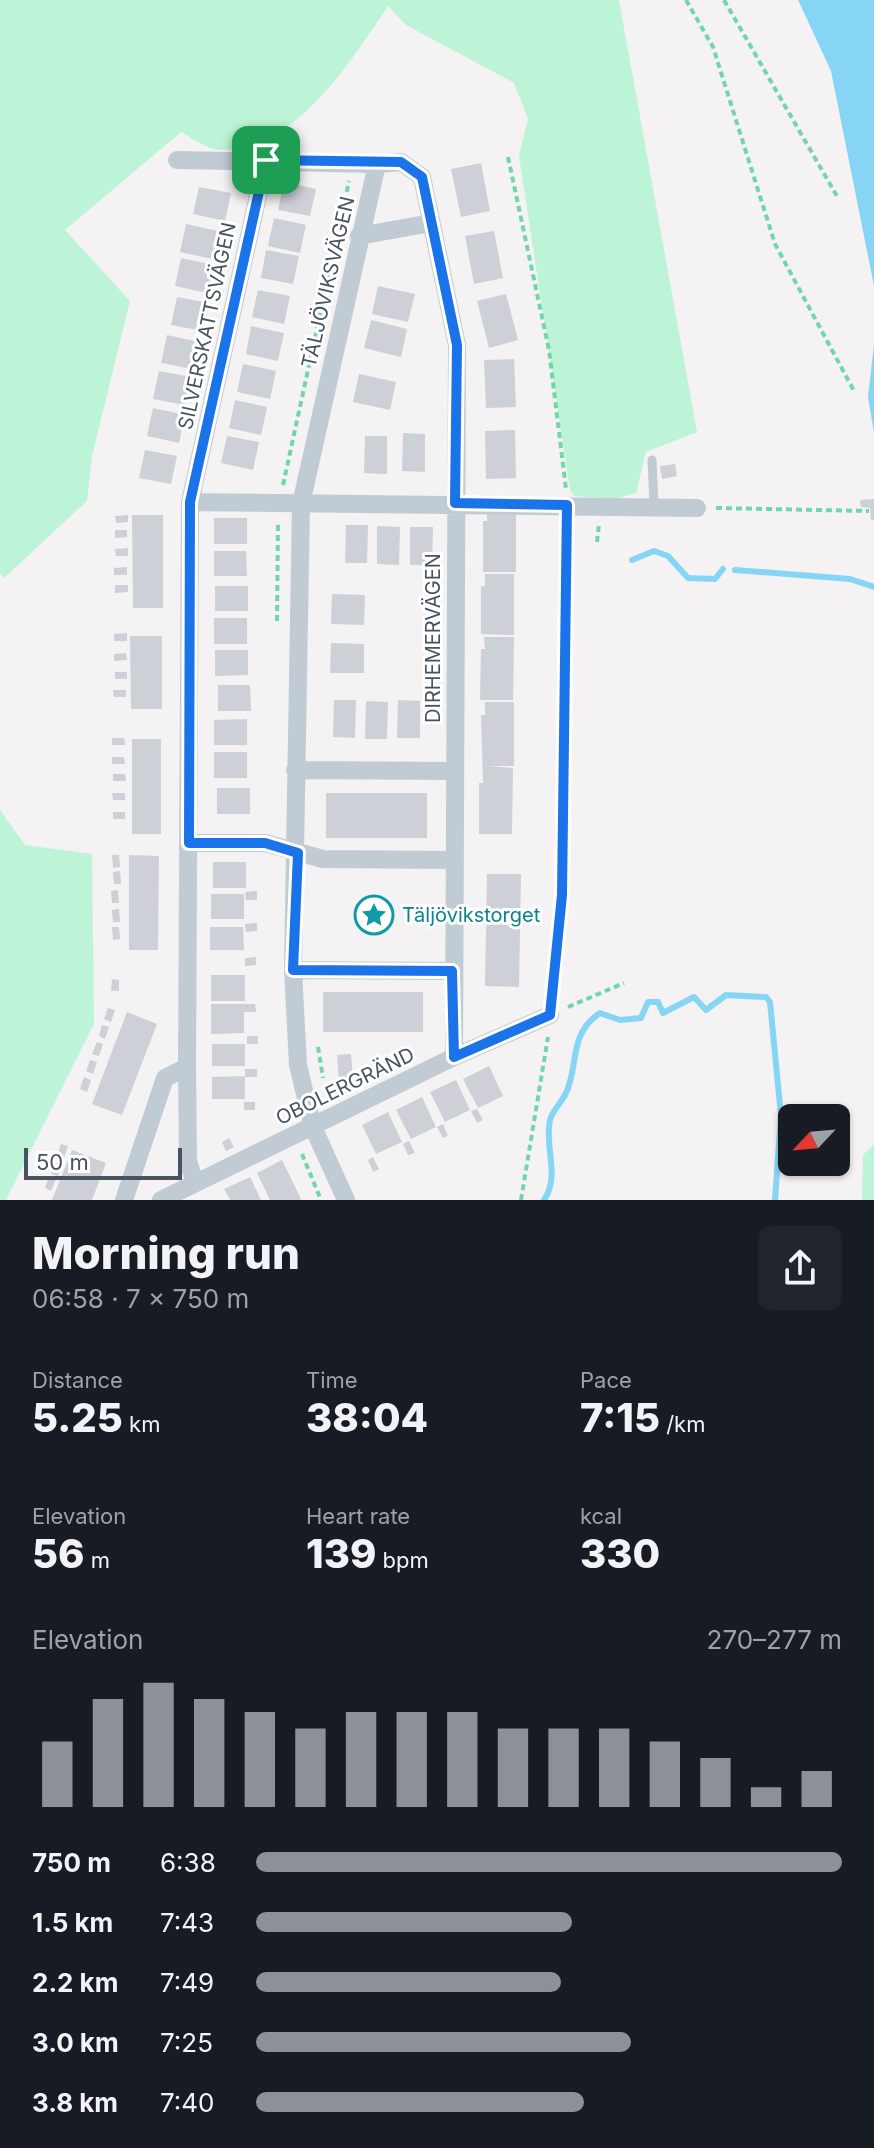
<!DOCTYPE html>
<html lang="en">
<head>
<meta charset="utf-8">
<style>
	body { margin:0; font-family:Inter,sans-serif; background:#20242c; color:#f1f3f6; height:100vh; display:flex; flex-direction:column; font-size:30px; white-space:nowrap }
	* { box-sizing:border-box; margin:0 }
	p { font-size:26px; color:#9ea1a6 }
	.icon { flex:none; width:44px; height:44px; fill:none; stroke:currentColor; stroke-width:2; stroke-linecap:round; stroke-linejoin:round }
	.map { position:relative; height:1200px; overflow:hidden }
	.drawer { display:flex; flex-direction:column; background:#171b24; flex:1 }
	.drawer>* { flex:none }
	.needle { width:52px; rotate:244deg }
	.controls { position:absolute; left:778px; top:1104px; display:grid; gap:16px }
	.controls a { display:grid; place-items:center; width:72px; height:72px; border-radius:12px; background:#171b24; box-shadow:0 2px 6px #0004; font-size:40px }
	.scale { position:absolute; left:24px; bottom:20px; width:158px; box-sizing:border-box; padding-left:8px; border:4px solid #475361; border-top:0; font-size:22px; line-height:28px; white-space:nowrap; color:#475361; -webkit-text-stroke:6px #fff; paint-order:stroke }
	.pin { position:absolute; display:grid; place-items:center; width:68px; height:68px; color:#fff; margin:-34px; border-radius:16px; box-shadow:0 4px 12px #0006 }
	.round { display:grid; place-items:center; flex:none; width:84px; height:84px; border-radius:12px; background:#20242c }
	.headline { display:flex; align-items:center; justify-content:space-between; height:136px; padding:0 32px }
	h1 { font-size:44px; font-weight:800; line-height:60px }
	.figures { display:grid; grid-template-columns:repeat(3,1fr); gap:12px; height:136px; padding:8px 32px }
	.figures div { display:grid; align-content:center }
	.figures b { font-size:40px; font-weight:800 }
	.figures small { font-size:22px; font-weight:400 }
	.figures p { font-size:22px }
	.chart { height:224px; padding:16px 32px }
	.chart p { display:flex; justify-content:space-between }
	.chart svg { width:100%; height:144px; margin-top:8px; stroke:#8c9099; stroke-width:6 }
	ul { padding:0 32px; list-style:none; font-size:26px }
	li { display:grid; grid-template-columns:128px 96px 1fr; align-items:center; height:60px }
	li i { height:20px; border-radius:10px; background:#8c9099 }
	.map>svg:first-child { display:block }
	.green { fill:#bdf4d7 }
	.water { fill:#87d5f5 }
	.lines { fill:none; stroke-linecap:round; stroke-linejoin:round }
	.stream { stroke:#87d5f5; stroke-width:6 }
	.building { fill:#cdd0d6 }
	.path { stroke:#72d6ac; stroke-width:4; stroke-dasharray:6 4; stroke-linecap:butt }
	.lane { stroke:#c1cbd4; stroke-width:9 }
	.street { stroke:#c1cbd4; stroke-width:18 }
	.route-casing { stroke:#fff; stroke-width:16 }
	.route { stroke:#1a73e8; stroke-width:10 }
	.labels { text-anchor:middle; stroke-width:6; stroke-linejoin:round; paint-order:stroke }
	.street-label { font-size:20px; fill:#475361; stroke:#fff }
	.culture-label { font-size:20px; fill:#0d838f; stroke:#fff; text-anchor:start }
</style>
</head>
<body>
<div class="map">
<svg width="874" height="1200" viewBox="0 0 874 1200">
	<rect width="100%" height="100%" fill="#f4f2f2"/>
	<!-- green -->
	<path class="green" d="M0 0H619L697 432 646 452 636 493 614 499 574 496 570 490 519 156 528 119 514 83 406 25 388 6C351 61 296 151 220 150 208 150 191 137 181 132L65 230 130 301 92 456 87 501 4 578 0 573Z
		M0 810 25 845 92 854 94 1024 6 1200H0Z
		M874 1144V1200H862L863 1155Z"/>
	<!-- water -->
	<path class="water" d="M798 0H874V286L831 71Z
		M874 344V433L868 397Z"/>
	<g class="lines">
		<!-- stream -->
		<path class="stream" d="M632 560 654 551 668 556 688 578 715 579 723 569
			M735 570 850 579 874 587
			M544 1200C559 1178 547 1153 549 1128 549 1113 558 1108 565 1095 580 1066 567 1035 600 1013L620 1020 641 1018 648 1002H658L663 1013 694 997 706 1010 726 995 766 997 770 1002 781 1116 775 1200"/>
	</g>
	<!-- building -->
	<path class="building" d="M481 163 490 211 461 217 451 169Z
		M284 182 316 189 310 216 278 210Z
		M199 187 231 193 225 221 193 214Z
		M274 218 306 225 300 253 268 246Z
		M186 224 218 231 213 259 180 252Z
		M494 231 503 278 474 284 465 236Z
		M266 250 299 256 293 284 261 278Z
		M181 258 213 265 207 293 175 286Z
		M378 286 415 294 408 322 372 314Z
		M258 290 290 296 284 324 252 317Z
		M506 294 518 340 489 348 477 301Z
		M177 297 209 303 203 331 171 325Z
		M371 320 407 329 401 357 364 348Z
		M251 326 284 333 278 361 246 354Z
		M167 335 199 342 193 369 161 363Z
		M514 359 516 407 486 408 484 360Z
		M243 364 276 371 270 399 237 392Z
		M159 371 191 377 185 405 153 399Z
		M359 374 396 382 390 410 353 402Z
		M235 400 267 407 261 435 229 428Z
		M153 408 185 415 179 443 147 436Z
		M515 430 516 478 486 479 485 431Z
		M403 433 425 434V472L402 471Z
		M227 436 259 442 253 470 221 463Z
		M365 436H387V474L364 473Z
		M145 450 177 456 171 484 139 478Z
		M675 464 677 476 662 479 660 466Z
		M874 499V520H871L870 508 861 507 860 500Z
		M487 514H516V572H483V521H487Z
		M128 515V522L116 523 115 516Z
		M132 515H163V608H133Z
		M214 518H247V544H214Z
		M346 525H368L367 563H345Z
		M377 526 400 527 399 565 377 564Z
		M410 527H433L432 565H410Z
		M115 530H127V537L115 538Z
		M128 548V556H116L115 549Z
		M214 551H246L247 576H214Z
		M127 567V575H114V568Z
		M485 574H514V635L481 634V586H485Z
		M115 585H128V592L115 593Z
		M215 586H248V611H215Z
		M332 594 365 595 364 625 331 624Z
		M214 618H247V644H214Z
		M127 633V641H114V634Z
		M130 636H162V709H131Z
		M484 637H514L513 700H480L481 649H485Z
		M331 643 364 644V673H330Z
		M215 650H248V675L215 676Z
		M126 653 127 660 114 661V654Z
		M115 672H127V679H115Z
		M218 685H250L251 711H218Z
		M113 690H126V697H114Z
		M334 700H356L355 738 333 737Z
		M398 700 420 701V738H397Z
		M366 701 388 702 387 739H365Z
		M485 702H514V766H488L513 768 512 834H479V783H483L481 715H485Z
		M247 719V745H214V720Z
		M112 738H124L125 745H112Z
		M132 739H161V834H132Z
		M214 752H247V778H214Z
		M112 757H124L125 764H112Z
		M113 774H125L126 781H113Z
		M217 788H250V814H217Z
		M112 793H125V800H113Z
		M326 793H427V838H326Z
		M113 812H125V819H113Z
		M112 855H119L120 867 113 868Z
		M129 855 159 856 158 950H129Z
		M213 862H246V888H213Z
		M120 871 121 884H114L113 872Z
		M487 874H521L519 987 485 986Z
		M118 890 119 903H112L111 891Z
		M257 891V900H246L245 892Z
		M211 894H244V919H211Z
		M119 909 120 922H113L112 910Z
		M257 923V931L246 932 245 924Z
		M112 927H119L120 939 113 940Z
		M210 927H243L244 950H210Z
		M256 957V965L245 966V958Z
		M211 975H245V1001H211Z
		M112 979 119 980V991H111Z
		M323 992H423V1032H323Z
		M211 1004H255L256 1012H244V1033L211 1034Z
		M108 1008 115 1010 111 1022 104 1019Z
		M127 1012 157 1024 122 1115 92 1104Z
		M102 1025 109 1027 105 1039 99 1036Z
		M247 1036H258V1044H247Z
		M97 1042 103 1044 99 1056 92 1054Z
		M212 1044H245V1066H212Z
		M351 1054 353 1080 339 1081 337 1055Z
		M90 1060 97 1062 93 1074 86 1071Z
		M489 1066 503 1096 478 1108 463 1079Z
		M245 1069H257V1077H245Z
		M245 1076V1099H212V1077Z
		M84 1077 91 1080 87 1092 80 1089Z
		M456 1080 470 1110 445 1122 430 1092Z
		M422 1097 436 1127 411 1139 396 1110Z
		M244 1102H255V1110H244Z
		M477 1109 483 1120 477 1123 471 1111Z
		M388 1112 402 1142 376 1154 362 1125Z
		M443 1124 448 1136 443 1138 437 1127Z
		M229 1138 234 1147 226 1151 222 1142Z
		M409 1141 415 1153 408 1155 403 1144Z
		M61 1144 68 1146 64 1158 57 1156Z
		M72 1150 106 1163 92 1200H52Z
		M373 1157 379 1169 373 1172 368 1160Z
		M282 1160 301 1199 300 1200H270L257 1173Z
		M55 1162 62 1164 58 1176 51 1174Z
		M49 1176 56 1179 51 1191 45 1188Z
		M250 1177 261 1200H230L224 1189Z"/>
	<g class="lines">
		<!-- path -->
		<path class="path" d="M686 0 713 47 775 244 854 391
			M724 0 838 198
			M508 157 549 350 566 489
			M283 485 349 181
			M716 508 869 511
			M597 542 599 524
			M277 621 278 522
			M552 996 562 895 567 526
			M568 1007 624 983
			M318 1047 323 1078
			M302 1154 321 1200
			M521 1200 548 1037"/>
		<!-- lane -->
		<path class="lane" d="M652 460 654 505"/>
		<!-- street -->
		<path class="street" d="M177 160 377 164
			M359 236 431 223
			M190 502 697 508
			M295 770 454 771
			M189 843H265L323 859 454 860
			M293 970 452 971
			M187 1067 188 1161 195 1183
			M124 1200 165 1078 187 1067 190 502 266 160
			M161 1200 454 1057 550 1015
			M346 1200 313 1127 298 1065 293 970 301 504 377 164 401 162 422 177 457 345 454 1057"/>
	</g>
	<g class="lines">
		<!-- route casing -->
		<g class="route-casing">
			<path id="route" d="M266 160 401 162 422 177 457 345 455 503 567 505 562 895 550 1015 454 1057 452 971 293 970 298 853 265 843H189L190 502Z"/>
		</g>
		<!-- route -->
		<use href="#route" class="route"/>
	</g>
	<!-- icons -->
	<defs>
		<g id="sight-ring" transform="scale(2)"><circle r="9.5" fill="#fff" stroke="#0f9aa8" stroke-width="1.5"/><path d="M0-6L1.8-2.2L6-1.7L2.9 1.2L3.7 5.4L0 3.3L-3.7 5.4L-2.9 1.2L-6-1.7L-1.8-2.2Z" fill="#0f9aa8"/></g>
	</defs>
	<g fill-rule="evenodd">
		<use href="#sight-ring" x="374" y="915"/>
	</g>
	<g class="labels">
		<!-- street labels -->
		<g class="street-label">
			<text transform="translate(328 282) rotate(-77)" y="7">TÄLJÖVIKSVÄGEN</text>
			<text transform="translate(207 326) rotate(-78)" y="7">SILVERSKATTSVÄGEN</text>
			<text transform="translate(433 638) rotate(-90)" y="7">DIRHEMERVÄGEN</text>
			<text transform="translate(345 1086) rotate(-26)" y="7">OBOLERGRÄND</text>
		</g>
		<!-- culture labels -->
		<g class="culture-label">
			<text x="402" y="922">Täljövikstorget</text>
		</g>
	</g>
</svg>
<div class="controls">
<a><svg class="needle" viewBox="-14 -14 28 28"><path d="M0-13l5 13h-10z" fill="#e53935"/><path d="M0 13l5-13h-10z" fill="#9ea1a6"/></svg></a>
</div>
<div class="scale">50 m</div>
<div class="pin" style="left:266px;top:160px;background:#1e9e55"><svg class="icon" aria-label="arrive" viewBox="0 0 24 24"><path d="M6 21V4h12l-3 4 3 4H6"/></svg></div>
</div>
<section class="drawer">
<div class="headline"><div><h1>Morning run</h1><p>06:58 · 7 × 750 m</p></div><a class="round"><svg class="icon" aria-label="share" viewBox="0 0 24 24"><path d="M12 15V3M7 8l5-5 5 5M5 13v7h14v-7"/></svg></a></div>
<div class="figures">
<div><p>Distance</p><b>5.25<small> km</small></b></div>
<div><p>Time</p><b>38:04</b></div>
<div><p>Pace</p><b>7:15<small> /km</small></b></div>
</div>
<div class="figures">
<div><p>Elevation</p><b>56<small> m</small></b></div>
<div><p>Heart rate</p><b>139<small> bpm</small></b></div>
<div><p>kcal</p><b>330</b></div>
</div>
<div class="chart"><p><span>Elevation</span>270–277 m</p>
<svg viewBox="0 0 160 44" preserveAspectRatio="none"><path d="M5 44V24M15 44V11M25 44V6M35 44V11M45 44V15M55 44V20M65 44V15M75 44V15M85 44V15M95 44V20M105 44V20M115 44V20M125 44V24M135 44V29M145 44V38M155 44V33"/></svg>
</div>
<ul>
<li><b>750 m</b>6:38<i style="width:100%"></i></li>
<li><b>1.5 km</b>7:43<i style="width:54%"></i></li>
<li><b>2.2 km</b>7:49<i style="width:52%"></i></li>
<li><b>3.0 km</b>7:25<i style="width:64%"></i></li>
<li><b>3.8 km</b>7:40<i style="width:56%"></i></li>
</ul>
</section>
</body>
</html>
